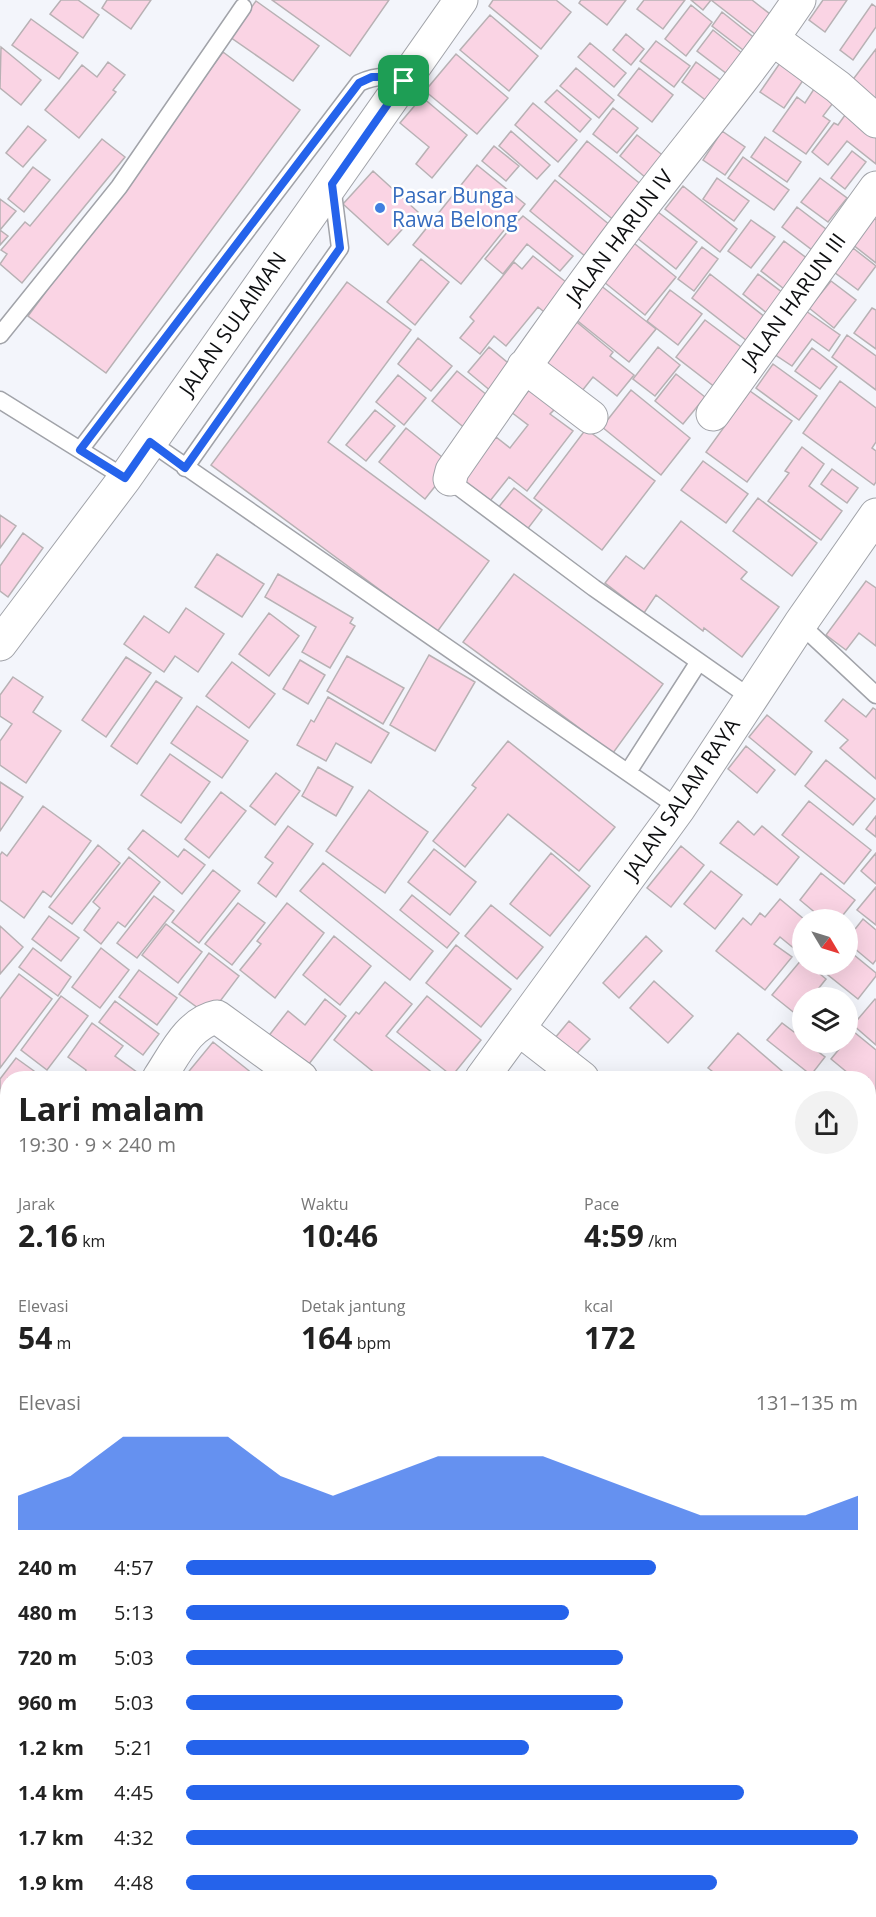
<!DOCTYPE html>
<html lang="id">
<head>
<meta charset="utf-8">
<style>
	body { margin:0; font-family:"Open Sans",sans-serif; background:#f2f2f2; color:#222; height:100vh; display:flex; flex-direction:column; font-size:22px; white-space:nowrap }
	* { box-sizing:border-box; margin:0 }
	p { font-size:20px; color:#767676 }
	.icon { flex:none; width:33px; height:33px; fill:none; stroke:currentColor; stroke-width:2; stroke-linecap:round; stroke-linejoin:round }
	.map { position:relative; flex:1; overflow:hidden }
	.sheet { position:absolute; left:0px; top:1071px; width:876px; height:846px; display:flex; flex-direction:column; background:#fff; border-radius:24px 24px 0 0; box-shadow:0 6px 24px #0002 }
	.sheet>* { flex:none }
	.needle { width:39px; rotate:128deg }
	.controls { position:absolute; left:792px; top:909px; display:grid; gap:12px }
	.controls a { display:grid; place-items:center; width:66px; height:66px; border-radius:50%; background:#fff; box-shadow:0 6px 24px #0002; font-size:30px }
	.pin { position:absolute; display:grid; place-items:center; width:51px; height:51px; color:#fff; margin:-26px; border-radius:12px; box-shadow:0 3px 9px #0006 }
	.round { display:grid; place-items:center; flex:none; width:63px; height:63px; border-radius:32px; background:#f2f2f2 }
	.head { display:flex; align-items:center; justify-content:space-between; height:102px; padding:0 18px }
	h1 { font-size:33px; font-weight:700; line-height:45px }
	.metrics { display:grid; grid-template-columns:repeat(3,1fr); gap:9px; height:102px; padding:6px 18px }
	.metrics div { display:grid; align-content:center }
	.metrics b { font-size:30px; font-weight:700 }
	.metrics small { font-size:16px; font-weight:400 }
	.metrics p { font-size:16px }
	.chart { height:168px; padding:12px 18px }
	.chart p { display:flex; justify-content:space-between }
	.chart svg { width:100%; height:108px; margin-top:6px; fill:#2563eb; opacity:.7 }
	ul { padding:0 18px; list-style:none; font-size:20px }
	li { display:grid; grid-template-columns:96px 72px 1fr; align-items:center; height:45px }
	li i { height:15px; border-radius:8px; background:#2563eb }
	.map>svg:first-child { display:block }
	.building { fill:#fad4e4; stroke:#b8b1b4; stroke-width:1.5 }
	.lines { fill:none; stroke-linecap:round; stroke-linejoin:round }
	.service-casing { stroke:#a1a3a9; stroke-width:19 }
	.minor-casing { stroke:#a1a3a9; stroke-width:35 }
	.service { stroke:#fff; stroke-width:16 }
	.minor { stroke:#fff; stroke-width:33 }
	.route-casing { stroke:#fff; stroke-width:12 }
	.route { stroke:#2563eb; stroke-width:8 }
	.shop-dot { fill:#3f7fe0; stroke:#fff; stroke-width:2 }
	.labels { text-anchor:middle; stroke-width:5; stroke-linejoin:round; paint-order:stroke }
	.shop-label { font-size:21px; fill:#366cbe; stroke:#fff; text-anchor:start }
	.street-label { font-size:21px; fill:#0e0f11; stroke:#fff }
</style>
</head>
<body>
<div class="map">
<svg width="876" height="1917" viewBox="0 0 876 1917">
	<rect width="100%" height="100%" fill="#f3f5fb"/>
	<!-- building -->
	<path class="building" d="M61 0H78L99 15 83 38 50 14Z
		M107 0H151L131 29 102 8Z
		M272 0H389L350 56Z
		M493 0H556L571 12 541 49 489 6Z
		M581 0H626L607 25 579 3Z
		M644 0H685L663 29 637 9Z
		M691 0H752L775 18 760 38 711 0 703 10Z
		M823 0H847L825 32 809 20Z
		M256 1 319 46 293 81 230 37Z
		M872 4 876 7V27L853 60 840 50Z
		M691 5 712 22 686 56 665 39Z
		M722 12 757 40 747 53 712 26Z
		M490 15 538 56 509 91 460 50Z
		M31 19 78 53 59 79 12 45Z
		M713 30 747 57 731 77 697 51Z
		M626 34 644 49 631 65 613 50Z
		M656 41 690 66 674 87 640 61Z
		M590 43 626 73 614 87 578 57Z
		M1 47 41 80 21 105 0 88Z
		M876 49V107L848 86Z
		M223 52 300 110 106 373 28 316Z
		M456 54 508 98 477 134 425 91Z
		M108 62 125 75 113 90 116 92 79 138 45 110 82 65 97 77Z
		M696 62 727 85 712 105 682 82Z
		M780 63 804 79 784 108 760 92Z
		M576 68 614 100 599 118 560 86Z
		M639 68 673 95 652 122 618 95Z
		M814 89 833 103 823 116 830 121 806 154 773 131 797 97 805 103Z
		M557 90 591 119 580 132 545 102Z
		M422 97 467 135 432 178 416 164 429 147 400 123Z
		M533 103 577 140 558 162 515 125Z
		M613 108 638 128 617 153 593 134Z
		M850 108 876 128V164L847 141 828 165 812 152 834 123 838 125Z
		M28 126 46 140 23 167 6 153Z
		M511 131 550 165 537 179 499 146Z
		M722 131 745 147 725 175 703 160Z
		M637 135 670 161 652 183 620 156Z
		M765 137 801 162 787 182 751 157Z
		M102 139 125 157 22 283 0 264 7 254 1 250 25 222 30 226Z
		M587 141 648 190 620 225 559 176Z
		M494 146 519 166 506 181 482 161Z
		M852 151 866 162 845 189 831 178Z
		M743 157 789 190 774 210 728 178Z
		M477 165 525 204 461 284 413 245Z
		M33 167 50 180 24 212 8 199Z
		M373 171 418 212 388 245 343 204Z
		M717 178 749 201 734 221 703 199Z
		M820 178 847 198 828 222 801 202Z
		M555 180 616 230 591 261 530 211Z
		M683 186 737 229 720 252 665 209Z
		M0 199 16 211 0 230 8 236 0 245Z
		M797 207 835 236 820 256 782 227Z
		M658 212 697 242 676 269 637 238Z
		M523 216 573 256 560 271 527 244 503 274 485 259 518 219 519 220Z
		M873 217 876 220V263L852 244Z
		M751 220 775 237 751 268 728 251Z
		M630 240 676 277 645 315 599 278Z
		M784 241 812 262 788 292 761 271Z
		M702 247 718 259 694 291 678 279Z
		M853 248 876 266 858 290 834 272Z
		M533 256 571 286 548 315 538 307 506 346 494 336 480 354 460 338 474 321 470 317 514 262 522 269Z
		M421 259 449 282 415 325 387 302Z
		M710 274 770 321 751 344 692 298Z
		M758 274 783 293 768 314 743 294Z
		M595 281 656 329 629 362 569 314Z
		M831 281 856 300 834 328 809 308Z
		M347 282 411 330 328 442 489 561 437 632 211 465Z
		M670 290 702 314 678 345 647 321Z
		M872 308 876 310V349L854 333Z
		M806 311 840 335 829 351 812 339 792 366 774 354Z
		M567 314 613 352 610 356 634 375 617 396 593 377 574 401 527 363Z
		M705 320 749 353 720 391 676 357Z
		M847 335 876 356V390L832 357Z
		M418 338 452 366 431 391 398 364Z
		M489 347 513 367 492 392 468 372Z
		M658 347 680 365 655 396 633 379Z
		M812 348 837 367 820 389 795 371Z
		M773 364 817 396 799 420 756 388Z
		M457 371 492 399 467 430 432 401Z
		M676 374 705 397 683 424 655 401Z
		M398 375 426 398 404 425 376 402Z
		M840 381 876 408V442L872 448 876 451V482L874 485 803 433Z
		M530 389 556 408 550 414 573 431 527 491 509 477 490 501 463 481 496 437 510 448 528 425 511 412Z
		M631 390 690 438 661 475 602 427Z
		M750 391 792 421 747 482 706 452Z
		M375 410 395 426 366 461 346 445Z
		M406 428 452 465 425 499 379 462Z
		M586 429 655 481 602 550 534 498Z
		M802 447 824 464 809 486 842 511 821 540 768 501 789 473 785 471Z
		M703 461 748 494 726 523 681 490Z
		M832 469 858 488 847 503 821 484Z
		M514 488 542 510 526 531 497 509Z
		M758 498 817 543 792 576 733 531Z
		M0 515 16 526 0 548Z
		M681 521 747 572 741 579 779 607 742 657 704 628 703 631 656 595 644 613 605 583 626 556 644 569Z
		M23 533 43 548 8 597 0 591V566Z
		M217 554 264 584 242 617 195 587Z
		M278 574 353 618 350 623 355 626 330 668 302 652 316 627 265 597Z
		M514 574 663 684 613 753 463 642Z
		M866 581 876 588V646L859 633 846 650 826 635Z
		M186 608 224 634 198 672 175 656 164 672 124 644 144 616 169 633Z
		M269 613 299 636 269 676 239 654Z
		M429 655 475 682 435 751 390 725Z
		M347 656 404 688 383 724 327 691Z
		M126 657 151 673 106 737 82 720Z
		M300 660 325 675 308 704 283 689Z
		M232 662 275 694 249 728 206 696Z
		M13 677 43 697 33 712 61 731 26 783 0 765V741L12 724 0 716V695Z
		M156 681 182 698 137 764 111 746Z
		M328 697 389 733 371 763 336 743 326 761 297 745 311 720 314 722Z
		M843 699 866 717 873 708 876 710V779L840 748 848 740 825 721Z
		M197 706 248 741 222 778 171 743Z
		M767 715 812 752 795 775 749 737Z
		M508 741 615 827 579 871 508 814 465 867 433 841 476 788 472 785Z
		M746 746 775 770 757 793 728 769Z
		M170 754 210 782 181 823 141 795Z
		M826 760 875 799 853 825 805 786Z
		M318 767 353 787 336 816 302 796Z
		M276 773 300 791 275 825 250 806Z
		M0 782 23 797 0 831Z
		M369 790 428 832 385 893 326 851Z
		M221 792 246 811 209 858 185 839Z
		M809 801 871 850 844 884 782 835Z
		M43 806 91 841 51 897 43 891 24 918 0 900V855L2 852 7 856Z
		M876 816V837L866 829Z
		M738 821 754 835 762 826 799 857 777 885 720 843Z
		M288 826 313 844 276 897 258 883 273 863 265 857Z
		M143 830 178 857 184 849 205 865 182 894 128 849Z
		M98 845 120 863 72 924 49 907Z
		M681 846 704 865 671 907 647 888Z
		M434 849 476 882 450 915 408 882Z
		M551 853 590 886 550 936 510 904Z
		M876 853V884L861 871Z
		M129 857 160 882 125 927 118 922 101 944 84 930 100 908 93 902Z
		M323 863 433 951 410 980 300 891Z
		M213 870 240 891 199 943 172 922Z
		M711 871 742 895 715 929 684 904Z
		M821 873 855 900 839 920H824L800 900Z
		M876 887V925L857 910Z
		M412 895 459 933 447 948 400 910Z
		M154 896 174 911 137 958 117 943Z
		M780 899 805 920H802V955L780 937 774 944 792 957 765 990 716 951 743 918 751 925 760 913 765 917Z
		M238 903 265 923 232 965 205 944Z
		M287 903 324 933 275 998 240 970 261 944 257 941Z
		M491 905 543 947 517 979 465 936Z
		M49 916 79 938 61 961 32 939Z
		M863 919 876 930V960L873 964 848 943V938Z
		M166 924 202 952 178 983 142 955Z
		M0 926 23 947 0 974Z
		M334 936 371 966 340 1005 303 975Z
		M646 936 662 951 619 998 603 983Z
		M456 945 511 989 481 1027 426 983Z
		M33 948 71 977 58 996 19 967Z
		M101 948 129 970 100 1008 72 987Z
		M848 950 876 973V976L858 999 818 967 820 964H848Z
		M209 953 239 976 209 1016 179 994Z
		M802 959V964H808L826 979 811 998H802V1008L797 1015 772 995Z
		M139 970 177 998 157 1025 119 997Z
		M19 974 52 999 0 1068V999Z
		M654 981 693 1016 668 1043 630 1008Z
		M385 982 412 1004 386 1036 439 1078H381L334 1040 356 1012 359 1014Z
		M61 996 88 1016 47 1070 21 1050Z
		M427 996 481 1040 452 1076 397 1032Z
		M325 999 346 1016 302 1073 264 1042 288 1011 305 1025Z
		M875 999 876 1000V1045L853 1025Z
		M115 1001 159 1034 143 1055 99 1022Z
		M569 1021 590 1039 570 1061 550 1044Z
		M802 1022V1042H816L812 1047 825 1057 811 1075 767 1040 782 1023 794 1032Z
		M92 1023 123 1046 115 1056 145 1078H92L85 1073 86 1070 68 1057Z
		M854 1032 876 1050V1114L868 1123V1078H854L831 1059 845 1042H848Z
		M738 1033 789 1077 788 1078H721L708 1068Z
		M213 1042 258 1078H188L185 1076Z
		M16 1058 41 1076 39 1078H8V1120L0 1130V1079Z
		M8 1154V1205L0 1200V1164Z
		M874 1164 876 1166V1193L868 1186V1171Z
		M868 1203 876 1209V1226L868 1235Z
		M8 1231V1254L0 1248V1240Z
		M876 1237V1292L868 1301V1246Z
		M8 1287V1493L0 1504V1298Z
		M868 1401 876 1406V1441L874 1444 876 1447 868 1457Z
		M876 1458V1533L868 1528V1468Z
		M874 1548 876 1549V1595L868 1606V1556Z
		M8 1566V1603L0 1599V1577Z
		M0 1617 8 1623V1641L0 1650Z
		M876 1719V1761L868 1756V1731Z
		M876 1767V1810L868 1804V1777Z
		M8 1804V1830L0 1824V1814Z
		M868 1813 876 1820V1854L868 1849Z
		M3 1831 8 1834V1891L0 1885V1835Z
		M868 1866 876 1871V1901L864 1917H851L841 1910H868Z
		M64 1910H132L126 1917H71L63 1911Z
		M258 1910H305L300 1917H268Z
		M355 1910H413L423 1917H365Z
		M466 1910H488L498 1917H461Z
		M515 1910H553L548 1917H514L511 1915Z
		M560 1910H604L599 1917H554Z
		M614 1910H666L672 1914 670 1917H608Z
		M731 1910H762L756 1917H740Z
		M768 1910H811L822 1917H763Z"/>
	<g class="lines">
		<!-- service casing -->
		<g class="service-casing">
			<path id="service" d="M0 335 119 187 243 7
				M0 400 125 478
				M150 442 679 808
				M80 450 359 83C374 76 389 74 404 81
				M185 468 340 248 332 185
				M450 479 456 485 594 588 751 698
				M800 624 876 695
				M628 772 698 663"/>
		</g>
		<!-- minor casing -->
		<g class="minor-casing">
			<path id="minor" d="M773 39 838 87 876 121
				M524 366 591 417
				M713 414 876 188
				M450 479 452 471C513 383 574 295 640 209 693 140 750 73 799 0
				M0 644 125 478 461 0
				M519 1029 582 1078
				M159 1078C174 1056 188 1023 217 1017L301 1078
				M482 1078 679 808 800 624 876 515
				M0 1132 8 1122
				M868 1135 876 1125
				M868 1316 876 1322
				M868 1668 876 1673
				M0 1775 8 1764
				M18 1910 28 1917
				M716 1910 726 1917
				M322 1917 327 1910
				M440 1917 445 1910"/>
		</g>
		<!-- service -->
		<use href="#service" class="service"/>
		<!-- minor -->
		<use href="#minor" class="minor"/>
	</g>
	<g class="lines">
		<!-- route casing -->
		<g class="route-casing">
			<path id="route" d="M372 77H394L404 81 332 184 340 248 185 468 150 442 125 478 80 450 359 83Z"/>
		</g>
		<!-- route -->
		<use href="#route" class="route"/>
	</g>
	<!-- markers -->
	<circle class="shop-dot" cx="380" cy="208" r="6"/>
	<g class="labels">
		<!-- shop labels -->
		<g class="shop-label">
			<text x="392" y="203">Pasar Bunga<tspan x="392" dy="24">Rawa Belong</tspan></text>
		</g>
		<!-- street labels -->
		<g class="street-label">
			<text transform="translate(620 237) rotate(-53)" y="7">JALAN HARUN IV</text>
			<text transform="translate(794 301) rotate(-54)" y="7">JALAN HARUN III</text>
			<text transform="translate(233 324) rotate(-55)" y="7">JALAN SULAIMAN</text>
			<text transform="translate(682 799) rotate(-56)" y="7">JALAN SALAM RAYA</text>
		</g>
	</g>
</svg>
<div class="controls">
<a><svg class="needle" viewBox="-14 -14 28 28"><path d="M0-13l5 13h-10z" fill="#e53935"/><path d="M0 13l5-13h-10z" fill="#767676"/></svg></a>
<a><svg class="icon" aria-label="layers" viewBox="0 0 24 24"><path d="M12 4l9 5-9 5-9-5zM3 14l9 5 9-5"/></svg></a>
</div>
<div class="pin" style="left:404px;top:81px;background:#1e9e55"><svg class="icon" aria-label="arrive" viewBox="0 0 24 24"><path d="M6 21V4h12l-3 4 3 4H6"/></svg></div>
<section class="sheet">
<div class="head"><div><h1>Lari malam</h1><p>19:30 · 9 × 240 m</p></div><a class="round"><svg class="icon" aria-label="share" viewBox="0 0 24 24"><path d="M12 15V3M7 8l5-5 5 5M5 13v7h14v-7"/></svg></a></div>
<div class="metrics">
<div><p>Jarak</p><b>2.16<small> km</small></b></div>
<div><p>Waktu</p><b>10:46</b></div>
<div><p>Pace</p><b>4:59<small> /km</small></b></div>
</div>
<div class="metrics">
<div><p>Elevasi</p><b>54<small> m</small></b></div>
<div><p>Detak jantung</p><b>164<small> bpm</small></b></div>
<div><p>kcal</p><b>172</b></div>
</div>
<div class="chart"><p><span>Elevasi</span>131–135 m</p>
<svg viewBox="0 0 160 44" preserveAspectRatio="none"><path d="M0 44V30L10 22L20 6L30 6L40 6L50 22L60 30L70 22L80 14L90 14L100 14L110 22L120 30L130 38L140 38L150 38L160 30V44z"/></svg>
</div>
<ul>
<li><b>240 m</b>4:57<i style="width:70%"></i></li>
<li><b>480 m</b>5:13<i style="width:57%"></i></li>
<li><b>720 m</b>5:03<i style="width:65%"></i></li>
<li><b>960 m</b>5:03<i style="width:65%"></i></li>
<li><b>1.2 km</b>5:21<i style="width:51%"></i></li>
<li><b>1.4 km</b>4:45<i style="width:83%"></i></li>
<li><b>1.7 km</b>4:32<i style="width:100%"></i></li>
<li><b>1.9 km</b>4:48<i style="width:79%"></i></li>
</ul>
</section>
</div>
</body>
</html>
